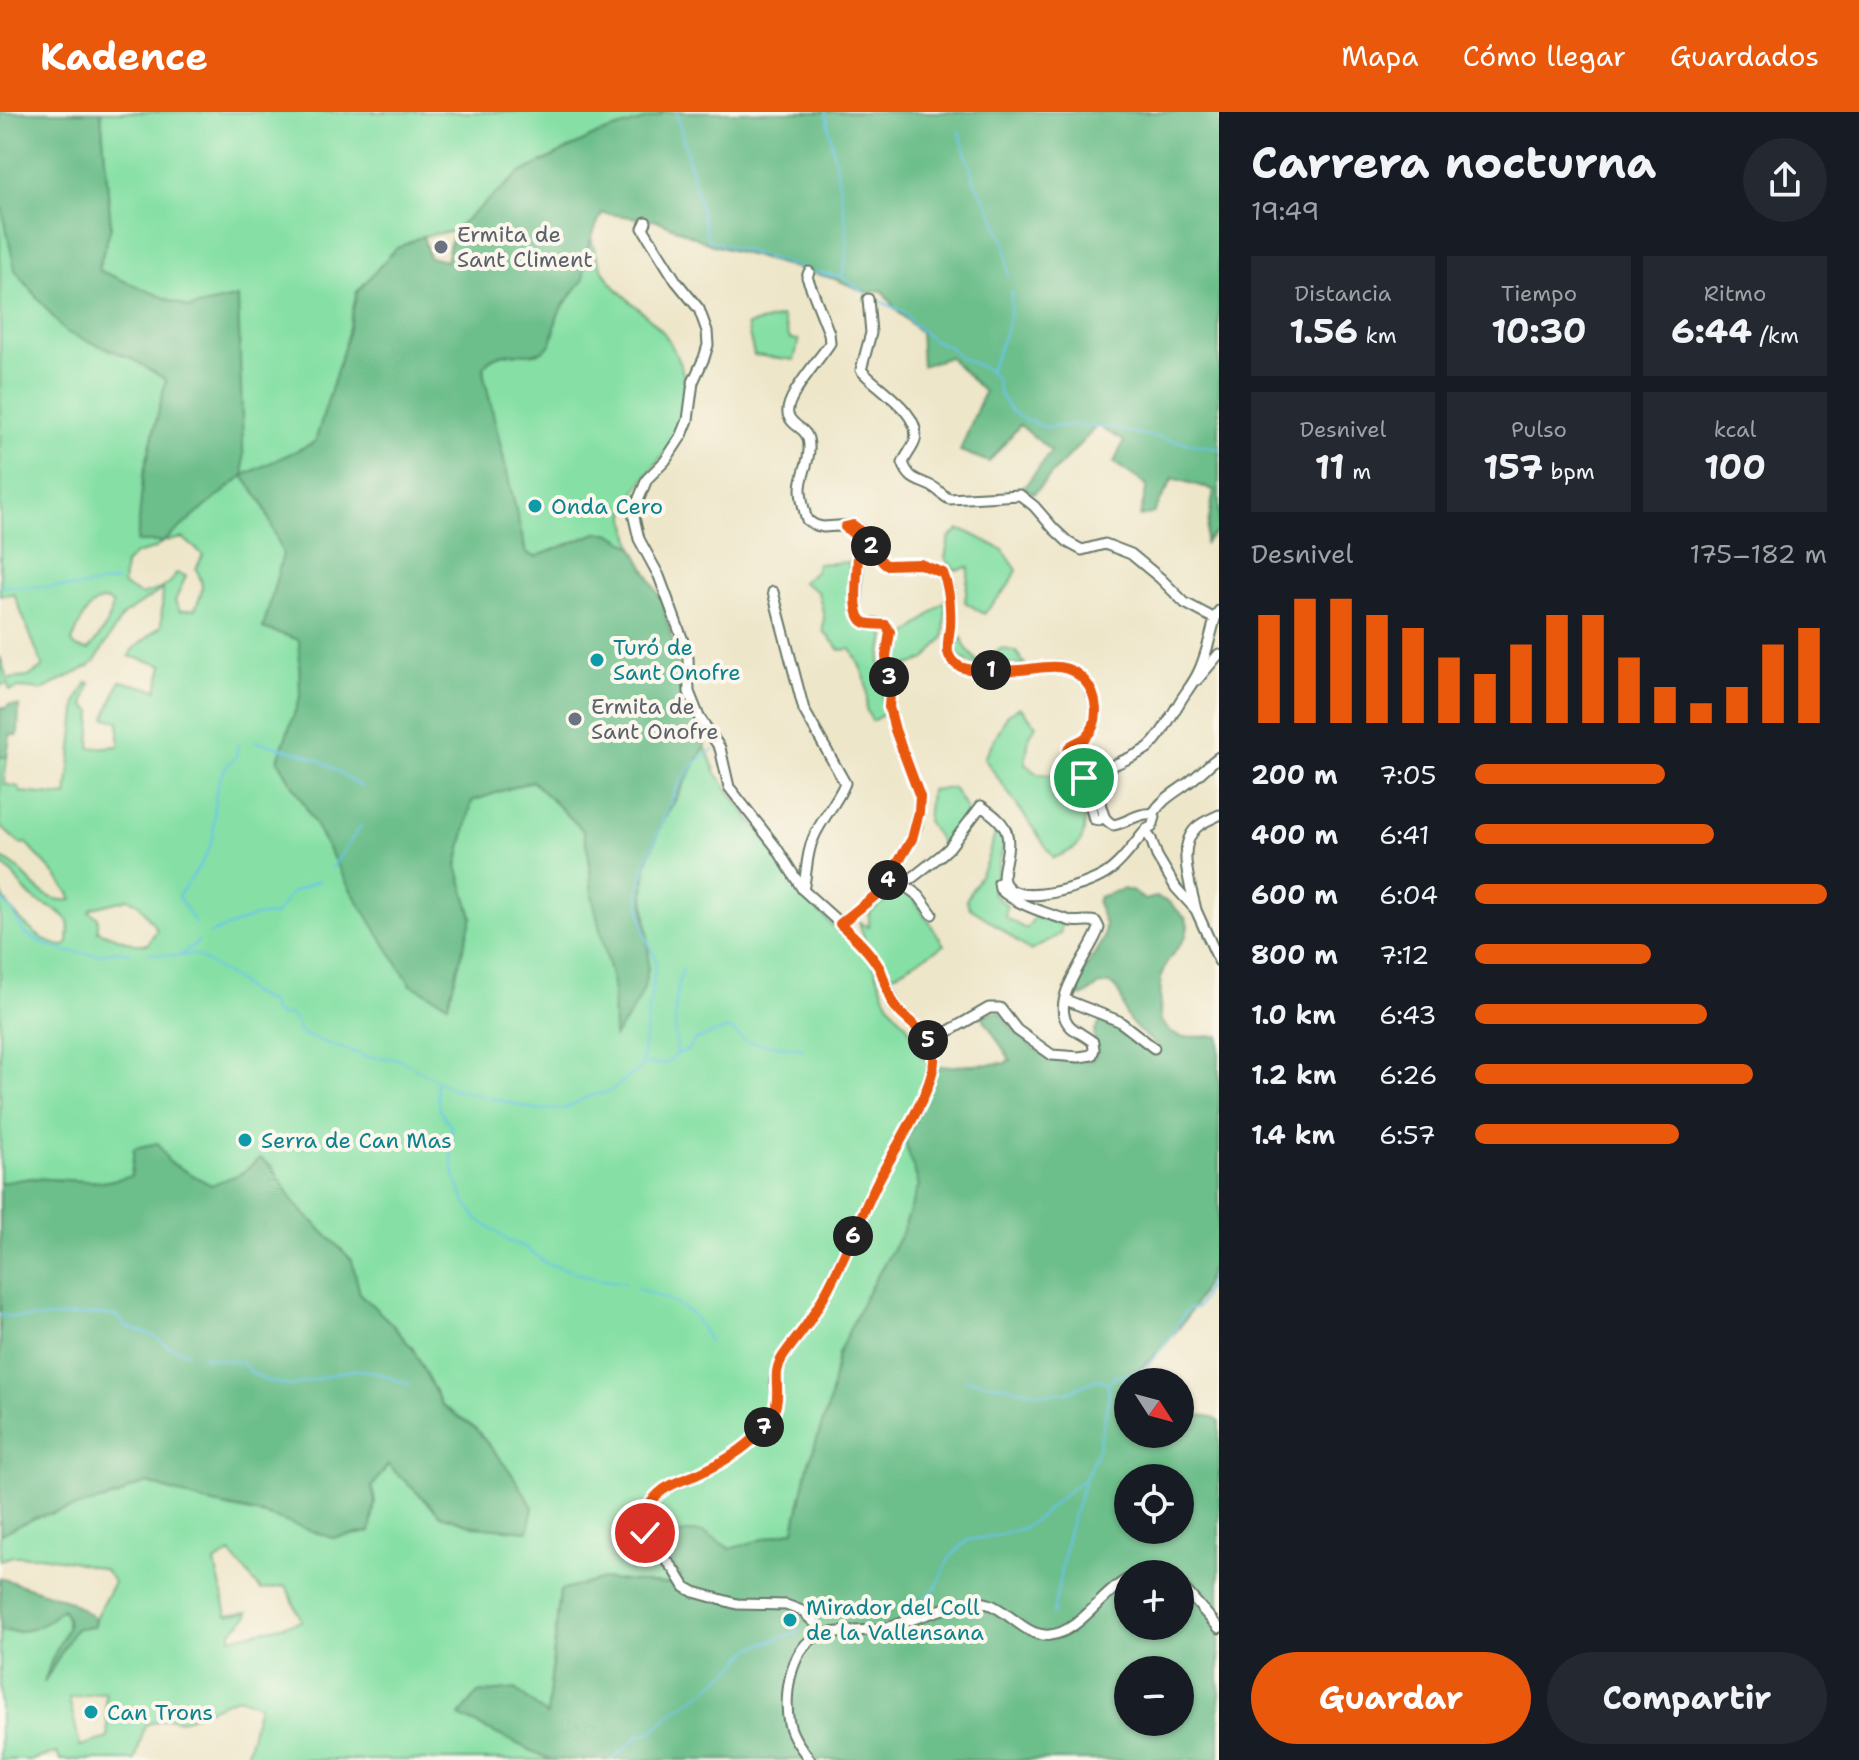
<!DOCTYPE html>
<html lang="es">
<head>
<meta charset="utf-8">
<style>
	body { margin:0; font-family:"Shantell Sans",sans-serif; background:#242831; color:#f1f3f6; height:100vh; display:flex; flex-direction:column; font-size:30px; white-space:nowrap }
	* { box-sizing:border-box; margin:0 }
	p { font-size:26px; color:#9ea1a6 }
	.icon { flex:none; width:44px; height:44px; fill:none; stroke:currentColor; stroke-width:2; stroke-linecap:round; stroke-linejoin:round }
	.map { position:relative; flex:1; overflow:hidden }
	.side { display:flex; flex-direction:column; background:#171b24; width:640px }
	.side>* { flex:none }
	.needle { width:52px; rotate:126deg }
	.tools { position:absolute; left:1114px; top:1256px; display:grid; gap:16px }
	.tools a { display:grid; place-items:center; width:80px; height:80px; border-radius:50%; background:#171b24; box-shadow:0 2px 6px #0004; font-size:40px }
	.pin { position:absolute; display:grid; place-items:center; width:68px; height:68px; color:#fff; margin:-34px; border:4px solid #fff; border-radius:50%; box-shadow:0 2px 8px #0007 }
	.km { position:absolute; width:40px; height:40px; margin:-20px; border-radius:50%; background:#222; color:#fff; font-size:22px; line-height:40px; text-align:center }
	.round { display:grid; place-items:center; flex:none; width:84px; height:84px; border-radius:42px; background:#242831 }
	.head { display:flex; align-items:center; justify-content:space-between; height:136px; padding:0 32px }
	h1 { font-size:44px; font-weight:700; line-height:60px }
	.figures { display:grid; grid-template-columns:repeat(3,1fr); gap:12px; height:136px; padding:8px 32px }
	.figures div { display:grid; align-content:center; border-radius:0px; background:#242831; text-align:center }
	.figures b { font-size:34px; font-weight:700 }
	.figures small { font-size:22px; font-weight:400 }
	.figures p { font-size:22px }
	.chart { height:224px; padding:16px 32px }
	.chart p { display:flex; justify-content:space-between }
	.chart svg { width:100%; height:144px; margin-top:8px; stroke:#ea580c; stroke-width:6 }
	.cta { display:flex; gap:16px; margin-top:auto; padding:16px 32px }
	.cta a { flex:1; height:92px; border-radius:48px; background:#ea580c; color:#fff; font-size:32px; font-weight:700; line-height:92px; text-align:center }
	.cta a+a { background:#242831; color:#f1f3f6 }
	ul { padding:0 32px; list-style:none; font-size:26px }
	li { display:grid; grid-template-columns:128px 96px 1fr; align-items:center; height:60px }
	li i { height:20px; border-radius:10px; background:#ea580c }
	header { display:flex; align-items:center; gap:48px; box-sizing:border-box; height:112px; padding:0 40px; background:#ea580c; color:#fff }
	header strong { font-size:38px }
	nav { display:flex; gap:44px; margin-inline-start:auto; font-size:28px }
	main { display:flex; flex:1; min-height:0 }
	.map>svg:first-child { display:block }
	.green { fill:#86e0a5; stroke:#528e6c; stroke-width:2; fill-rule:evenodd }
	.forest { fill:#6cbe8a; stroke:#467e5f; stroke-width:2; fill-rule:evenodd }
	.lines { fill:none; stroke-linecap:round; stroke-linejoin:round }
	.stream { stroke:#6ac5e8; stroke-width:2 }
	.minor-casing { stroke:#677868; stroke-width:13 }
	.minor { stroke:#fff; stroke-width:9 }
	.route-casing { stroke:#fff; stroke-width:16 }
	.route { stroke:#ea580c; stroke-width:10 }
	.worship-dot { fill:#6b7280; stroke:#fbf7ec; stroke-width:3 }
	.culture-dot { fill:#0f9aa8; stroke:#fbf7ec; stroke-width:3 }
	.labels { text-anchor:middle; stroke-width:8; stroke-linejoin:round; paint-order:stroke }
	.worship-label { font-size:22px; fill:#5b616d; stroke:#fbf7ec; text-anchor:start }
	.culture-label { font-size:22px; fill:#0d838f; stroke:#fbf7ec; text-anchor:start }
</style>
</head>
<body>
<header>
<strong>Kadence</strong>
<nav><a>Mapa</a><a>Cómo llegar</a><a>Guardados</a></nav>
</header>
<main>
<div class="map">
<svg width="1219" height="1648" viewBox="0 0 1219 1648">
	<rect width="100%" height="100%" fill="#fbf7ec"/>
	<filter id="ink" filterUnits="userSpaceOnUse"><feTurbulence type="fractalNoise" baseFrequency=".0125" numOctaves="2"/><feDisplacementMap in="SourceGraphic" scale="16" xChannelSelector="R" yChannelSelector="G"/><feConvolveMatrix kernelMatrix="1 2 1 2 8 2 1 2 1" color-interpolation-filters="sRGB"/></filter>
	<filter id="wash" filterUnits="userSpaceOnUse"><feTurbulence type="fractalNoise" baseFrequency=".006" numOctaves="4" result="noise"/><feDisplacementMap in="SourceGraphic" scale="32" xChannelSelector="R" yChannelSelector="G"/><feGaussianBlur stdDeviation="1.8" result="paint"/><feColorMatrix in="noise" values="0 0 0 0 0 0 0 0 0 0 0 0 0 0 0 0 0 1.4 0 .05"/><feComposite in="paint" operator="in"/></filter>
	<g filter="url(#wash)">
		<rect width="100%" height="100%" fill="#eee6c9"/>
		<!-- green -->
		<path class="green" d="M101 0H662L661 3 598 22 520 61 453 119 423 124 357 180 346 229 315 331 243 364 262 390 284 442 263 516 299 527 300 585 278 648 304 692 472 805 457 754 472 688 532 669 583 718 589 744 592 783 613 873 615 923 647 862 649 835 644 783 646 751 661 714 705 634 716 661 784 754 799 778 839 821 853 828 874 854 885 884 893 898 907 913 922 946 929 948 938 955 905 1030 919 1073 902 1121 865 1185 838 1242 829 1292 808 1354 794 1418 730 1437 704 1420 682 1464 667 1472 603 1467 560 1479 547 1604H459L551 1648H245L259 1593 239 1585 180 1609 168 1606 145 1613 135 1648H60L57 1641 31 1648H0V1519L18 1520 62 1497 67 1506V1516L51 1550 46 1566 73 1520 77 1516 94 1515 95 1506 114 1470 104 1457 71 1449 40 1444H13L0 1448V1422L37 1405 119 1384 131 1376 148 1371 205 1390 277 1406 332 1426 369 1420 375 1391 372 1375 388 1352 441 1403 474 1414 527 1419 533 1396 512 1362 476 1317 442 1293 413 1237 390 1210 360 1182 351 1148 295 1092 273 1056 260 1046 242 1061 211 1074 169 1050 132 1064 103 1070 31 1066 0 1071V777C7 799 41 833 64 834L68 831C68 823 71 813 66 806 60 797 43 794 34 787 19 776 16 760 0 751V746C27 753 34 792 72 788L69 781 52 759 26 731 20 732 0 714V645H7L4 672 19 675 20 680 67 684 77 589 87 570 90 571 84 593 92 599 90 636 119 634V609L105 606 120 569 157 578 163 553 129 544 132 538 161 514 163 477 123 503 95 549 90 554 42 578 18 576 10 579 7 571 0 574V544L7 567 28 565 43 555 14 482 0 483V95H2L133 242 166 268 143 365 189 196 97 158 111 115ZM183 426 203 443 196 457C205 473 203 480 195 497L180 499 175 489 186 464 176 461C170 477 155 478 141 483L123 473 125 452 135 442 154 437 163 430ZM106 488 112 492C112 508 99 526 88 538 81 538 74 535 72 529 80 512 86 489 106 488ZM128 787 138 791 157 817 148 832H134L98 819V805L89 800 93 796ZM230 1441 261 1478 286 1474 302 1509 231 1526V1520L248 1503V1500L227 1503 215 1451ZM105 1580 108 1626 80 1634 69 1586Z
			M591 126C594 138 597 149 604 160 617 183 643 197 660 217 668 224 672 234 676 243 679 251 683 258 684 266 685 281 684 308 678 321 665 345 628 378 626 404 626 414 631 426 633 435 621 428 611 420 597 421L535 445 526 441 484 264V254C493 242 509 240 524 240 530 240 536 242 542 239 557 231 553 212 559 200 562 194 567 190 571 185 582 168 586 145 591 126Z
			M782 205 790 227 799 228 794 248 754 243 747 213Z
			M959 418 968 420 1003 438 1017 458 1010 472 984 502 965 490 969 455 955 458 945 446 949 426Z
			M849 450C849 469 845 511 868 518 873 520 877 519 882 519L885 525 880 550 884 576 882 590 884 602 872 609 866 597C870 573 863 558 851 537L840 538 823 519 824 504 818 480 802 470 815 460 817 452Z
			M946 488 944 525 926 547 912 552 895 555 896 533Z
			M962 526 966 536 977 549H984L1002 536 1016 540 1025 552H973L957 543 955 533Z
			M1020 595 1036 613 1029 626 1025 652 1038 662 1068 664 1079 671C1082 688 1091 721 1077 734 1072 739 1062 742 1054 746L984 646 1008 602Z
			M953 676 967 698 944 735 927 709 930 678Z
			M996 719 1003 723 1004 731 992 781 1007 794 1005 805 1026 817 1035 805 1062 812 1060 822 1030 839 992 810 970 796 966 788 985 754Z
			M901 778 914 787 944 833 888 866 865 829 859 810 869 815V801Z"/>
		<!-- forest -->
		<path class="forest" d="M0 0H101L111 115 98 158 189 196 238 185 244 363 315 330 346 229 357 180 395 137 423 124 429 145 446 149 453 119 520 61 598 22 661 3 662 0H1219V417L1205 431 1214 378 1173 366 1154 401 1140 405 1147 373 1114 351 1124 329 1097 314 1034 381 1023 377 1051 339 1020 313 989 350 960 339 984 280 949 245 922 254 920 220 896 198 882 178 868 181 835 167 710 132 659 109 602 101C593 121 582 144 584 167 576 178 563 190 558 203 553 215 556 231 544 238 527 248 501 232 484 254V264L526 441 535 445 597 421H609L615 424 633 435 663 491 677 548V569L684 588 698 611 705 634C686 669 657 712 647 750 635 794 660 840 641 883 635 898 623 912 614 925L613 873 592 783 589 744 583 718 532 669 472 689 457 754 472 805 448 892 411 873 350 777 304 692 278 648 300 585 299 528 263 516 283 442 262 390 243 364 163 430H137L143 365 166 268 131 246 65 220 15 158 2 96 0 95Z
			M9 593 19 594 18 623H10L7 645H0V596L3 595 4 597Z
			M1123 777 1133 780 1145 788 1156 785 1169 790 1186 807 1188 814 1186 824 1167 850 1161 863 1160 903 1161 909 1171 921 1182 925 1219 924V1125C1209 1188 1171 1232 1123 1272L1128 1273V1322H1180V1306C1193 1304 1207 1301 1219 1308V1648H551L459 1604 478 1581 516 1577 547 1604 560 1479 603 1467 667 1472 681 1464 655 1431 686 1420H704L730 1437 794 1418 808 1354 829 1292 838 1242 865 1185 902 1121 919 1073 905 1030 938 955 1007 951V949H1011L982 904 992 900H999C1012 917 1037 946 1059 948 1069 949 1081 948 1092 948 1102 935 1092 930 1095 919 1097 915 1100 911 1102 908L1116 915 1136 932 1154 940 1159 936C1150 926 1134 917 1127 905 1122 896 1122 869 1104 872 1097 873 1089 881 1082 885L1075 878V874L1104 826 1105 812 1097 791 1099 785ZM1128 1366H1180V1418H1128ZM1128 1462H1180V1514H1128ZM1128 1558H1180V1610H1128Z
			M158 1031 169 1050 211 1073 242 1061 260 1046 273 1056 295 1092 352 1148 360 1182 390 1210 413 1237 442 1293 476 1317 512 1362 533 1395 528 1419 474 1414 441 1403 388 1353 372 1375 375 1391 370 1420 332 1426 263 1402 205 1390 148 1371 131 1376 119 1384 37 1405 0 1422V1071L31 1066 103 1070 131 1064 134 1036Z
			M0 1466 67 1488 95 1506 94 1515 77 1516 73 1520 44 1571 51 1550 67 1516C68 1509 67 1502 62 1497 42 1517 28 1521 0 1519Z"/>
		<g class="lines">
			<!-- stream -->
			<path class="stream" d="M826 0 846 110 847 138 842 165
				M677 1 708 128 808 158
				M959 19 975 71 992 99 1006 135 1008 163
				M814 160 842 165 865 181
				M879 189 902 199 911 210 931 227 950 235 959 245 986 257 996 266 1000 283 1009 297 1025 308 1046 315 1074 313 1113 317 1219 337
				M989 260C1002 230 1012 212 1011 179
				M0 474 79 475 117 469
				M255 629 305 642 323 650 361 675
				M331 757 361 714
				M0 786 13 800 24 821 46 833 64 839 97 843 116 839 130 841
				M196 812 178 784C191 766 207 748 213 725 214 720 213 713 214 707 214 684 217 659 236 645L238 632
				M209 822 256 804 275 803 291 781 319 768
				M149 841 180 844 194 842 236 868 249 880 271 891 273 899 280 904 288 902 295 908 301 922 367 945 399 947 450 976 539 998 564 997 587 985 611 979 641 956 656 848 645 822 639 784 646 748 676 678 696 650 713 638
				M181 843 199 829
				M677 942C674 915 673 883 683 857
				M643 952H665L677 942 688 938 694 928C707 925 717 918 730 917L747 930 803 937
				M436 971 439 997 452 1016 451 1042 454 1064 466 1091 476 1106 510 1130 522 1134 546 1151 596 1167 625 1171
				M636 1176 666 1187 693 1202 709 1229
				M0 1203 12 1205 42 1206 96 1202 116 1204 127 1215 154 1224 170 1235 188 1241
				M202 1245 242 1251 252 1261 267 1269 292 1274 345 1259 355 1258 371 1259 409 1272
				M965 1267 1047 1282 1067 1280 1099 1267 1108 1271
				M916 1500 924 1487 936 1475 950 1445 968 1428 998 1423 1023 1416 1038 1406 1073 1375 1085 1367 1098 1337 1109 1285 1108 1271 1115 1265 1136 1260 1149 1252 1172 1223 1184 1202 1190 1197 1197 1196C1211 1174 1215 1150 1219 1125
				M1053 1502 1068 1421 1085 1368
				M612 1648 639 1624 652 1620 672 1601 706 1578 733 1556 752 1536 802 1518"/>
		</g>
	</g>
	<g filter="url(#ink)">
		<g class="lines">
			<!-- minor casing -->
			<g class="minor-casing">
				<path id="minor" d="M646 110 643 116 646 121 676 169 699 197 707 219 708 233 704 246 693 270 688 308 682 323 665 349 647 367 633 401 639 427 659 464 682 526 688 546 689 580 699 605 720 636 729 675 776 735 803 778 854 824 871 843 880 857 895 895 925 924 931 932 934 940V950L930 965 919 995 877 1071 825 1182 811 1208 781 1248 775 1268 777 1291 771 1304 763 1318 739 1339 722 1350 660 1380 648 1396 645 1405V1421L651 1430 674 1457 685 1475 694 1480 737 1492 786 1493 802 1499 817 1513 822 1522
					M809 160 807 165 829 221 830 231C821 246 780 290 789 305 796 318 809 315 809 335 810 349 801 363 801 377 801 388 804 398 807 408L815 413 823 415 853 413 859 416 866 426 875 442 886 453 920 452 943 461C950 476 951 492 950 509 950 520 945 535 951 546 953 550 955 552 959 554 971 561 1018 559 1032 557 1043 556 1052 552 1063 555 1075 558 1085 568 1090 578 1098 593 1098 612 1086 624 1081 630 1069 630 1068 640 1067 648 1077 654 1081 660 1090 673 1089 693 1094 707L1099 708 1104 705
					M868 187 871 221 861 258C876 276 922 301 915 328 913 336 906 343 903 351 910 369 917 367 933 375 939 378 943 384 949 387L1020 383 1034 394 1054 417 1069 431 1082 438 1105 432 1131 442 1160 466 1185 491 1215 507
					M845 415 855 423 859 434 857 497 859 506 867 512 876 511 886 513 890 520 889 532 886 544 890 582 889 595 895 618 920 685 917 714 912 727 881 779
					M773 480 804 598 845 671C837 691 821 707 813 727 806 743 807 761 803 778
					M1197 568 1219 542
					M1153 702C1163 685 1179 679 1193 667 1202 660 1210 651 1219 645
					M1143 722 1148 723 1151 727 1157 744 1176 776 1196 798 1219 849
					M901 771 919 784 932 802
					M1196 798C1191 774 1176 736 1196 716 1202 710 1211 707 1219 703
					M840 812 860 797 875 783 912 766 940 744 949 736 981 694C1011 714 1011 723 1004 756 1003 762 1002 768 1006 773 1021 795 1086 774 1105 762 1121 752 1134 732 1147 717L1152 715 1155 705 1153 702C1138 700 1127 711 1113 713 1109 710 1106 709 1104 704 1100 694 1095 671 1102 661 1107 653 1138 645 1150 634 1163 622 1169 607 1178 593 1184 582 1193 572 1198 561 1206 545 1210 525 1215 507L1219 499
					M1066 888 1119 909 1154 936
					M931 932 949 919 989 896H1000L1017 918 1052 943 1079 945 1092 943 1094 937 1093 930C1086 924 1078 921 1071 915 1045 891 1092 840 1099 816L1096 810C1087 807 1079 811 1071 809 1050 803 1014 792 1000 777L999 771 1004 769
					M1142 1462 1155 1460 1167 1462
					M1180 1472 1219 1516
					M810 1648C802 1637 792 1625 789 1611 783 1584 791 1529 824 1522 846 1517 867 1521 890 1515 912 1508 959 1489 979 1490 1006 1492 1023 1526 1050 1523 1079 1521 1102 1480 1128 1467"/>
			</g>
			<!-- minor -->
			<use href="#minor" class="minor"/>
		</g>
	</g>
	<g class="lines" filter="url(#ink)">
		<!-- route casing -->
		<g class="route-casing">
			<path id="route" d="M645 1421C642 1405 650 1387 663 1378 672 1371 685 1367 696 1363 719 1352 744 1339 761 1319 768 1312 774 1302 776 1293 780 1276 772 1262 782 1246 791 1232 803 1220 811 1206 837 1165 854 1119 875 1075 890 1043 937 976 934 943 932 922 908 911 896 896 887 885 886 870 880 857 870 839 855 825 840 812L881 779 912 727 919 700 920 685 895 618 889 595 890 582 886 544 890 520 886 513C880 512 872 513 866 511 847 505 862 446 857 430 855 422 851 420 845 415L853 413C869 423 871 442 886 453L920 452 943 461C950 478 951 497 950 515 949 523 947 533 948 540 949 546 954 552 959 554 967 559 975 557 983 558 996 558 1008 559 1020 558 1044 556 1066 548 1084 568 1098 583 1101 610 1086 625 1080 631 1069 630 1068 640 1067 649 1081 658 1084 666"/>
		</g>
		<!-- route -->
		<use href="#route" class="route"/>
	</g>
	<!-- markers -->
	<g class="worship-dot">
		<circle cx="441" cy="135" r="8"/>
		<circle cx="575" cy="607" r="8"/>
	</g>
	<g class="culture-dot">
		<circle cx="535" cy="394" r="8"/>
		<circle cx="597" cy="548" r="8"/>
		<circle cx="245" cy="1028" r="8"/>
		<circle cx="790" cy="1508" r="8"/>
		<circle cx="91" cy="1600" r="8"/>
	</g>
	<g class="labels">
		<!-- worship labels -->
		<g class="worship-label">
			<text x="457" y="130">Ermita de<tspan x="457" dy="25">Sant Climent</tspan></text>
			<text x="591" y="602">Ermita de<tspan x="591" dy="25">Sant Onofre</tspan></text>
		</g>
		<!-- culture labels -->
		<g class="culture-label">
			<text x="551" y="402">Onda Cero</text>
			<text x="613" y="543">Turó de<tspan x="613" dy="25">Sant Onofre</tspan></text>
			<text x="261" y="1036">Serra de Can Mas</text>
			<text x="806" y="1503">Mirador del Coll<tspan x="806" dy="25">de la Vallensana</tspan></text>
			<text x="107" y="1608">Can Trons</text>
		</g>
	</g>
</svg>
<div class="tools">
<a><svg class="needle" viewBox="-14 -14 28 28"><path d="M0-13l5 13h-10z" fill="#e53935"/><path d="M0 13l5-13h-10z" fill="#9ea1a6"/></svg></a>
<a><svg class="icon" aria-label="locate" viewBox="0 0 24 24"><circle cx="12" cy="12" r="6"/><path d="M12 2v4M12 18v4M2 12h4M18 12h4"/></svg></a>
<a>+</a>
<a>−</a>
</div>
<div class="pin" style="left:1084px;top:666px;background:#1e9e55"><svg class="icon" aria-label="arrive" viewBox="0 0 24 24"><path d="M6 21V4h12l-3 4 3 4H6"/></svg></div>
<div class="pin" style="left:645px;top:1421px;background:#d93025"><svg class="icon" aria-label="check" viewBox="0 0 24 24"><path d="M5 12l5 5 9-10"/></svg></div>
<b class="km" style="left:991px;top:558px">1</b>
<b class="km" style="left:871px;top:434px">2</b>
<b class="km" style="left:889px;top:565px">3</b>
<b class="km" style="left:888px;top:768px">4</b>
<b class="km" style="left:928px;top:928px">5</b>
<b class="km" style="left:853px;top:1124px">6</b>
<b class="km" style="left:764px;top:1315px">7</b>
</div>
<section class="side">
<div class="head"><div><h1>Carrera nocturna</h1><p>19:49</p></div><a class="round"><svg class="icon" aria-label="share" viewBox="0 0 24 24"><path d="M12 15V3M7 8l5-5 5 5M5 13v7h14v-7"/></svg></a></div>
<div class="figures">
<div><p>Distancia</p><b>1.56<small> km</small></b></div>
<div><p>Tiempo</p><b>10:30</b></div>
<div><p>Ritmo</p><b>6:44<small> /km</small></b></div>
</div>
<div class="figures">
<div><p>Desnivel</p><b>11<small> m</small></b></div>
<div><p>Pulso</p><b>157<small> bpm</small></b></div>
<div><p>kcal</p><b>100</b></div>
</div>
<div class="chart"><p><span>Desnivel</span>175–182 m</p>
<svg viewBox="0 0 160 44" preserveAspectRatio="none"><path d="M5 44V11M15 44V6M25 44V6M35 44V11M45 44V15M55 44V24M65 44V29M75 44V20M85 44V11M95 44V11M105 44V24M115 44V33M125 44V38M135 44V33M145 44V20M155 44V15"/></svg>
</div>
<ul>
<li><b>200 m</b>7:05<i style="width:54%"></i></li>
<li><b>400 m</b>6:41<i style="width:68%"></i></li>
<li><b>600 m</b>6:04<i style="width:100%"></i></li>
<li><b>800 m</b>7:12<i style="width:50%"></i></li>
<li><b>1.0 km</b>6:43<i style="width:66%"></i></li>
<li><b>1.2 km</b>6:26<i style="width:79%"></i></li>
<li><b>1.4 km</b>6:57<i style="width:58%"></i></li>
</ul>
<div class="cta"><a>Guardar</a><a>Compartir</a></div>
</section>
</main>
</body>
</html>
